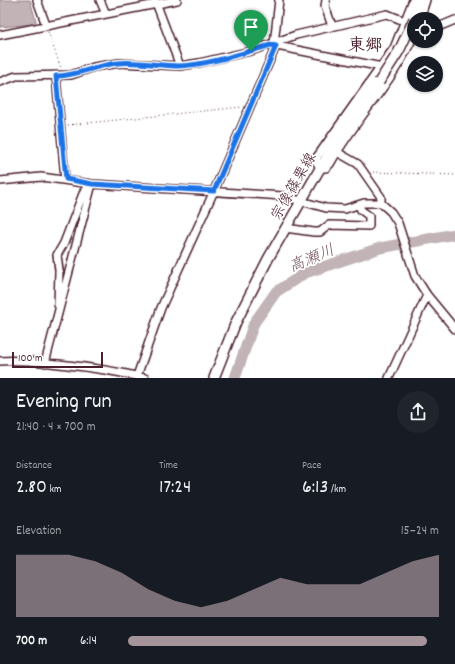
<!DOCTYPE html>
<html lang="en">
<head>
<meta charset="utf-8">
<style>
	body { margin:0; font-family:Dekko,"Klee One",sans-serif; background:#20242c; color:#f1f3f6; height:100vh; display:flex; flex-direction:column; font-size:15px; white-space:nowrap }
	* { box-sizing:border-box; margin:0 }
	p { font-size:13px; color:#9ea1a6 }
	.icon { flex:none; width:22px; height:22px; fill:none; stroke:currentColor; stroke-width:2; stroke-linecap:round; stroke-linejoin:round }
	.map { position:relative; height:378px; overflow:hidden }
	.panel { display:flex; flex-direction:column; background:#171b24; flex:1 }
	.panel>* { flex:none }
	.tools { position:absolute; left:407px; top:12px; display:grid; gap:8px }
	.tools a { display:grid; place-items:center; width:36px; height:36px; border-radius:50%; background:#171b24; box-shadow:0 1px 3px #0004; font-size:20px }
	.scale { position:absolute; left:12px; bottom:10px; width:91px; box-sizing:border-box; padding-left:4px; border:2px solid #4a1f2b; border-top:0; font-size:11px; line-height:14px; white-space:nowrap; color:#4a1f2b; -webkit-text-stroke:3px #fff; paint-order:stroke }
	.pin { position:absolute; display:grid; place-items:center; width:34px; height:34px; color:#fff; margin:-41px -17px; border-radius:50% 50% 50% 0; rotate:-45deg; box-shadow:0 0 4px #0007 }
	.pin .icon { rotate:45deg }
	.round { display:grid; place-items:center; flex:none; width:42px; height:42px; border-radius:21px; background:#20242c }
	.head { display:flex; align-items:center; justify-content:space-between; height:68px; padding:0 16px }
	h1 { font-size:22px; font-weight:600; line-height:30px }
	.metrics { display:grid; grid-template-columns:repeat(3,1fr); gap:6px; height:68px; padding:4px 16px }
	.metrics div { display:grid; align-content:center }
	.metrics b { font-size:20px; font-weight:600 }
	.metrics small { font-size:11px; font-weight:400 }
	.metrics p { font-size:11px }
	.chart { height:112px; padding:8px 16px }
	.chart p { display:flex; justify-content:space-between }
	.chart svg { width:100%; height:72px; margin-top:4px; fill:#a6949b; opacity:.7 }
	ul { padding:0 16px; list-style:none; font-size:13px }
	li { display:grid; grid-template-columns:64px 48px 1fr; align-items:center; height:30px }
	li i { height:10px; border-radius:5px; background:#a6949b }
	.map>svg:first-child { display:block }
	.water { fill:#c1b3b6; stroke:#91787e }
	.lines { fill:none; stroke-linecap:round; stroke-linejoin:round }
	.river { stroke:#c1b3b6; stroke-width:11 }
	.minor-casing { stroke:#4a1f2b; stroke-width:10 }
	.major-casing { stroke:#4a1f2b; stroke-width:12 }
	.path { stroke:#4a1f2b; stroke-width:1; stroke-dasharray:1 3; stroke-linecap:butt }
	.minor { stroke:#fff; stroke-width:7 }
	.major { stroke:#fff; stroke-width:9 }
	.major-bridge-casing { stroke:#4a1f2b; stroke-width:12; stroke-linecap:butt }
	.major-bridge { stroke:#fff; stroke-width:9 }
	.route-casing { stroke:#fff; stroke-width:8 }
	.route { stroke:#1a73e8; stroke-width:5 }
	.labels { text-anchor:middle; stroke-width:3.5; stroke-linejoin:round; paint-order:stroke }
	.street-label { font-size:15px; fill:#4a1f2b; stroke:#fff }
	.water-label { font-size:16px; font-style:italic; fill:#74535c; stroke:#fff }
	.quarter-label { font-size:17px; font-weight:bold; fill:#4a1f2b; stroke:#fff }
</style>
</head>
<body>
<div class="map">
<svg width="455" height="378" viewBox="0 0 455 378">
	<rect width="100%" height="100%" fill="#fff"/>
	<filter id="ink" filterUnits="userSpaceOnUse"><feTurbulence type="fractalNoise" baseFrequency=".025" numOctaves="2"/><feDisplacementMap in="SourceGraphic" scale="8" xChannelSelector="R" yChannelSelector="G"/><feConvolveMatrix kernelMatrix="1 2 1 2 8 2 1 2 1" color-interpolation-filters="sRGB"/></filter>
	<g filter="url(#ink)">
		<!-- water -->
		<path class="water" d="M0 0H30L36 21 34 24 0 27Z"/>
		<g class="lines">
			<!-- river -->
			<path class="river" d="M235 378 254 323 276 292 305 273 380 248 455 234"/>
			<!-- minor casing -->
			<g class="minor-casing">
				<path id="minor" d="M37 0 46 25
					M100 0 106 14
					M155 0 180 66
					M326 0 325 6 332 26
					M413 0 394 48 317 157 316 161 320 168H326L330 164C355 119 393 83 414 35
					M420 19 426 0
					M436 28 455 20
					M0 35 177 0
					M274 44 279 0
					M272 45 382 67
					M56 76 65 179
					M0 82 16 76 71 75 94 67 119 63 180 66 199 63 251 51 296 35 387 14 414 25
					M337 152 358 164 381 197V203
					M0 181 41 177 92 184 283 196 326 208 345 209 364 203H381L391 212 398 223 415 276 427 295 455 329
					M285 228 314 232H320L329 225 369 226V216L361 210 359 205
					M58 305 59 270 57 255 64 243 84 191 92 184
					M0 361C20 359 39 362 59 364 88 367 116 371 145 378
					M45 363 92 184
					M137 376 161 308 214 191 276 46
					M389 378 427 295"/>
			</g>
			<!-- major casing -->
			<g class="major-casing">
				<path id="major" d="M414 19 420 0
					M214 378 236 322 268 259 338 137 379 82"/>
			</g>
			<!-- path -->
			<path class="path" d="M48 32 61 68
				M68 125 242 107
				M373 172 455 175"/>
			<!-- minor -->
			<use href="#minor" class="minor"/>
			<!-- major -->
			<use href="#major" class="major"/>
			<!-- major-bridge casing -->
			<g class="major-bridge-casing">
				<path id="major-bridge" d="M379 82 399 51 414 19"/>
			</g>
			<!-- major-bridge -->
			<use href="#major-bridge" class="major-bridge"/>
		</g>
	</g>
	<g class="lines" filter="url(#ink)">
		<!-- route casing -->
		<g class="route-casing">
			<path id="route" d="M271 45 276 46 214 191 92 184 66 179 56 76C77 76 96 65 118 63 138 61 159 66 179 66 208 65 243 53 271 45Z"/>
		</g>
		<!-- route -->
		<use href="#route" class="route"/>
	</g>
	<g class="labels">
		<!-- street labels -->
		<g class="street-label">
			<text transform="translate(293 186) rotate(-60)" y="5">宗像篠栗線</text>
		</g>
		<!-- water labels -->
		<g class="water-label">
			<text transform="translate(311 257) rotate(-23)" y="6">高瀬川</text>
		</g>
		<!-- quarter labels -->
		<g class="quarter-label">
			<text x="365" y="50">東郷</text>
		</g>
	</g>
</svg>
<div class="tools">
<a><svg class="icon" aria-label="locate" viewBox="0 0 24 24"><circle cx="12" cy="12" r="6"/><path d="M12 2v4M12 18v4M2 12h4M18 12h4"/></svg></a>
<a><svg class="icon" aria-label="layers" viewBox="0 0 24 24"><path d="M12 4l9 5-9 5-9-5zM3 14l9 5 9-5"/></svg></a>
</div>
<div class="scale">100 m</div>
<div class="pin" style="left:251px;top:51px;background:#1e9e55"><svg class="icon" aria-label="arrive" viewBox="0 0 24 24"><path d="M6 21V4h12l-3 4 3 4H6"/></svg></div>
</div>
<section class="panel">
<div class="head"><div><h1>Evening run</h1><p>21:40 · 4 × 700 m</p></div><a class="round"><svg class="icon" aria-label="share" viewBox="0 0 24 24"><path d="M12 15V3M7 8l5-5 5 5M5 13v7h14v-7"/></svg></a></div>
<div class="metrics">
<div><p>Distance</p><b>2.80<small> km</small></b></div>
<div><p>Time</p><b>17:24</b></div>
<div><p>Pace</p><b>6:13<small> /km</small></b></div>
</div>
<div class="chart"><p><span>Elevation</span>15–24 m</p>
<svg viewBox="0 0 160 44" preserveAspectRatio="none"><path d="M0 44V6L10 6L20 6L30 10L40 17L50 27L60 34L70 38L80 34L90 27L100 20L110 24L120 24L130 24L140 17L150 10L160 6V44z"/></svg>
</div>
<ul>
<li><b>700 m</b>6:14<i style="width:96%"></i></li>
</ul>
</section>
</body>
</html>
